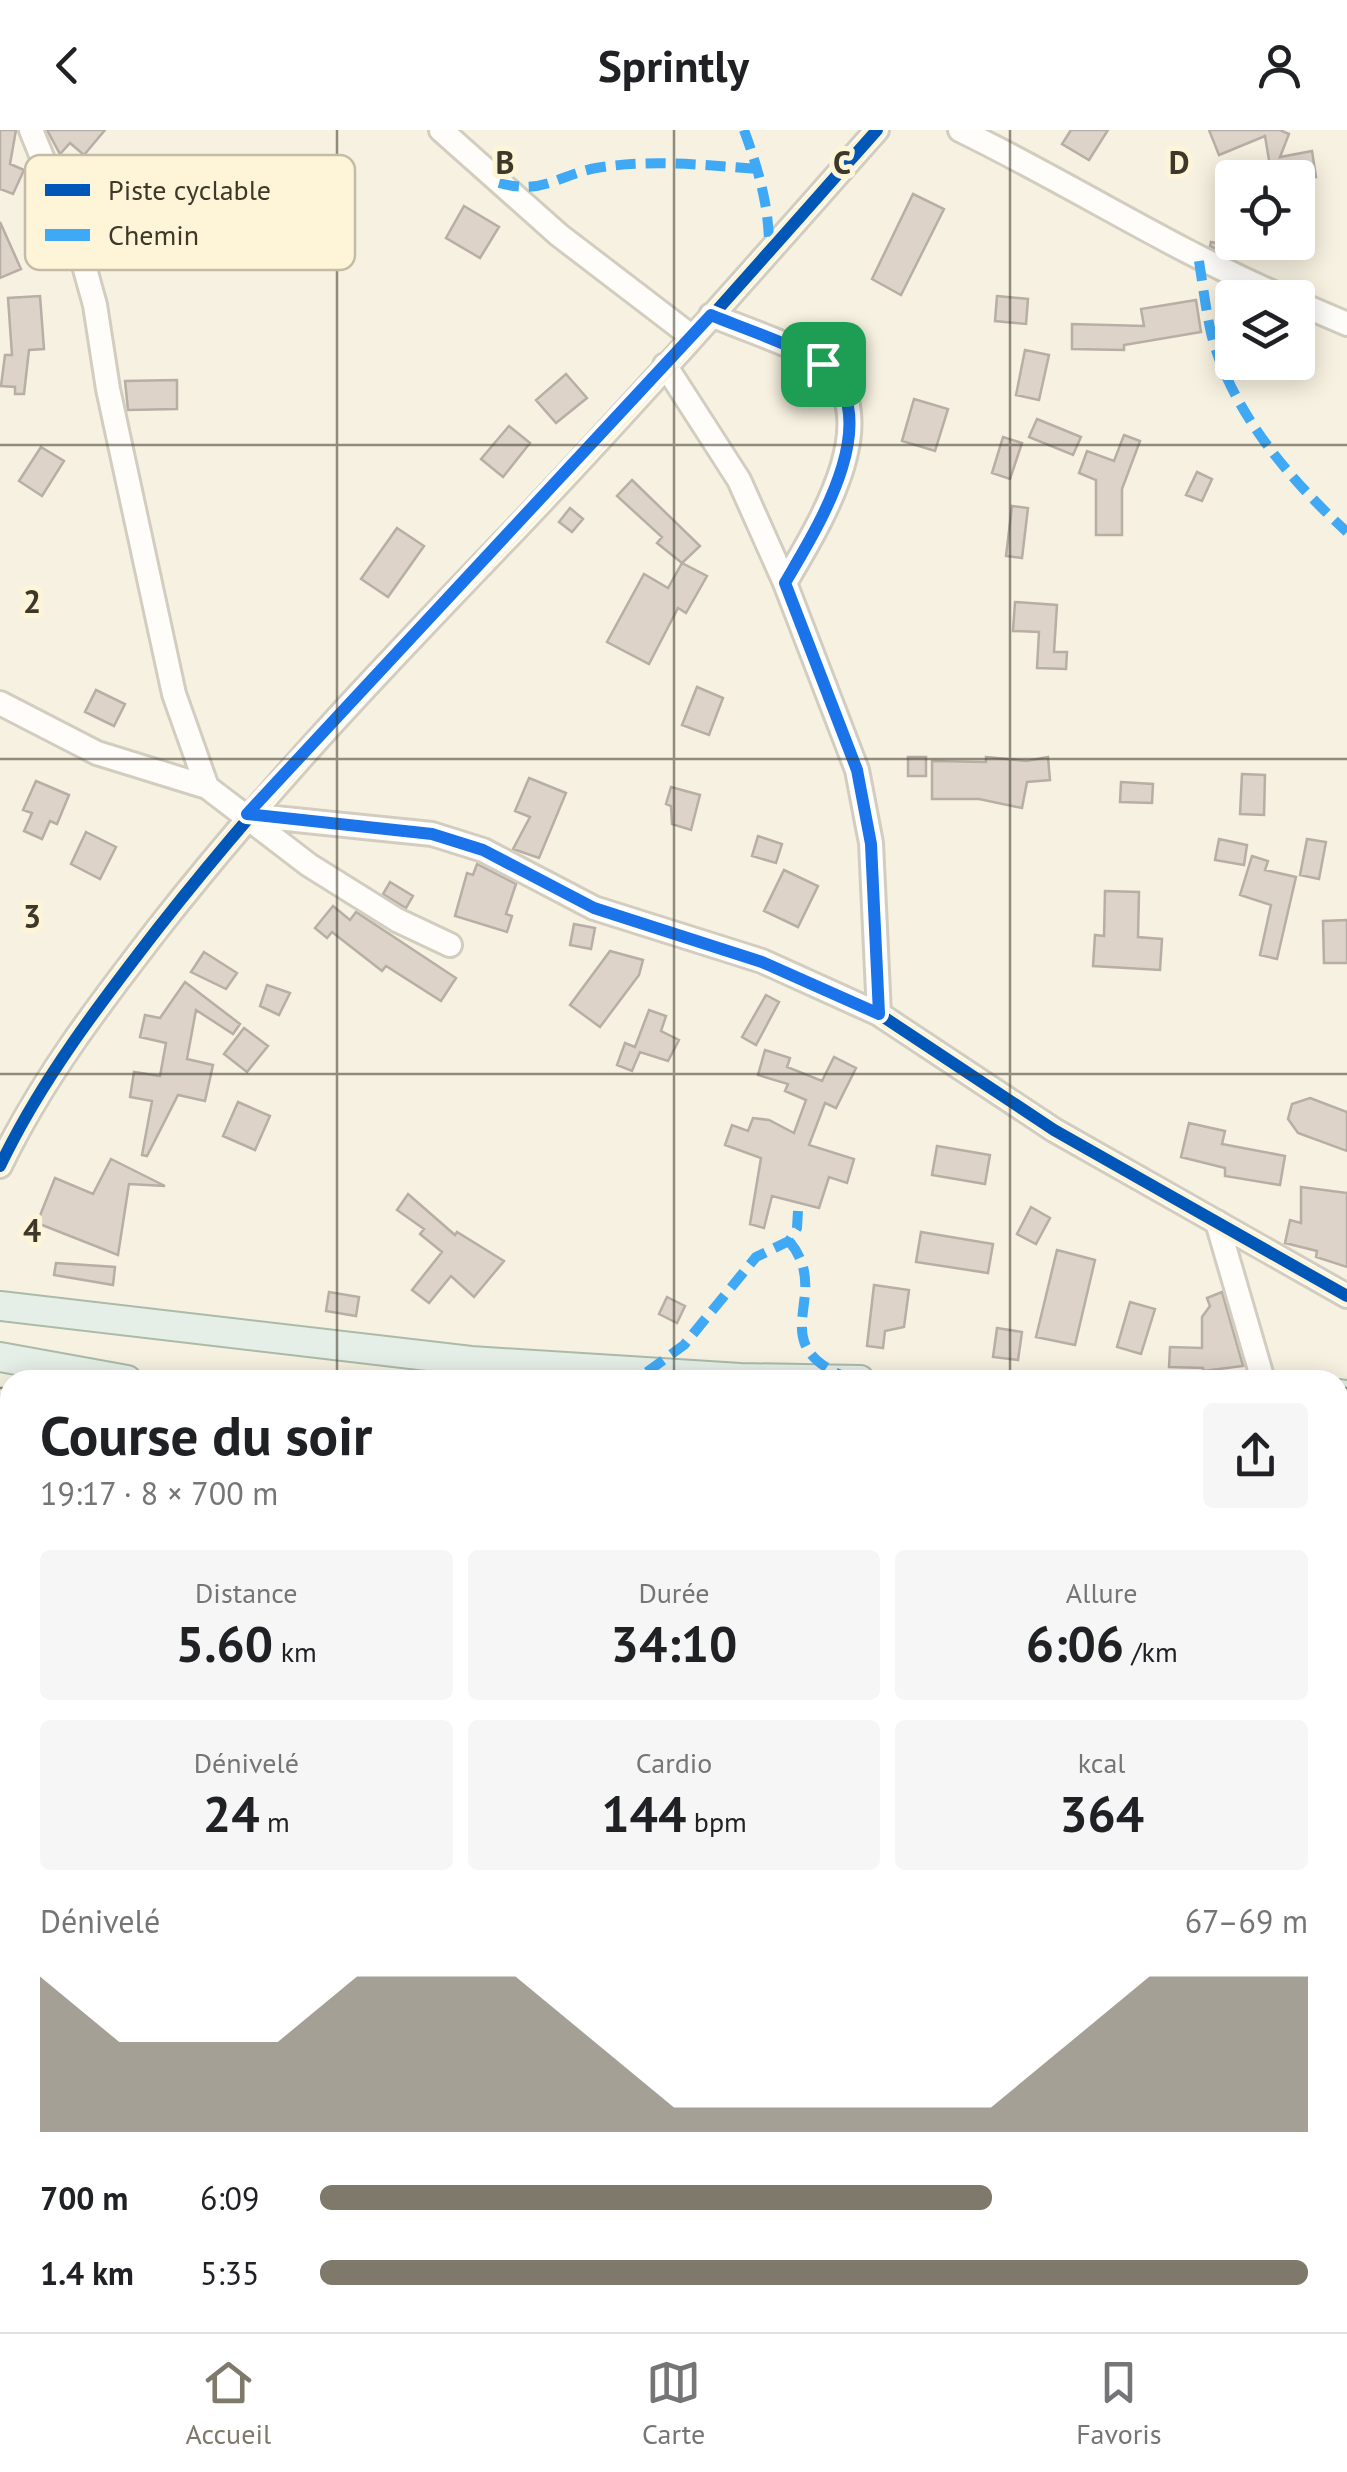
<!DOCTYPE html>
<html lang="fr">
<head>
<meta charset="utf-8">
<style>
	body { margin:0; font-family:"PT Sans",sans-serif; background:#f6f6f6; color:#202124; height:100vh; display:flex; flex-direction:column; font-size:38px; white-space:nowrap }
	* { box-sizing:border-box; margin:0 }
	p { font-size:32px; color:#757577 }
	.icon { flex:none; width:55px; height:55px; fill:none; stroke:currentColor; stroke-width:2; stroke-linecap:round; stroke-linejoin:round }
	.map { position:relative; flex:1; overflow:hidden }
	.panel { position:absolute; left:0px; top:1240px; width:1348px; height:962px; display:flex; flex-direction:column; background:#fff; border-radius:30px 30px 0 0; box-shadow:0 5px 25px #0003 }
	.panel>* { flex:none }
	.fabs { position:absolute; left:1215px; top:30px; display:grid; gap:20px }
	.fabs a { display:grid; place-items:center; width:100px; height:100px; border-radius:10px; background:#fff; box-shadow:0 5px 25px #0003; font-size:50px }
	.pin { position:absolute; display:grid; place-items:center; width:85px; height:85px; color:#fff; margin:-42px; border-radius:20px; box-shadow:0 5px 15px #0006 }
	.round { display:grid; place-items:center; flex:none; width:105px; height:105px; border-radius:10px; background:#f6f6f6 }
	.summary { display:flex; align-items:center; justify-content:space-between; height:170px; padding:0 40px }
	h1 { font-size:55px; font-weight:600; line-height:75px }
	.figures { display:grid; grid-template-columns:repeat(3,1fr); gap:15px; height:170px; padding:10px 40px }
	.figures div { display:grid; align-content:center; border-radius:10px; background:#f6f6f6; text-align:center }
	.figures b { font-size:50px; font-weight:600 }
	.figures small { font-size:28px; font-weight:400 }
	.figures p { font-size:28px }
	.chart { height:280px; padding:20px 40px }
	.chart p { display:flex; justify-content:space-between }
	.chart svg { width:100%; height:180px; margin-top:10px; fill:#7e796a; opacity:.7 }
	ul { padding:0 40px; list-style:none; font-size:32px }
	li { display:grid; grid-template-columns:160px 120px 1fr; align-items:center; height:75px }
	li i { height:25px; border-radius:12px; background:#7e796a }
	header { display:flex; justify-content:space-between; align-items:center; height:130px; padding:0 40px; background:#fff; font-size:45px; font-weight:600 }
	.dock { display:flex; justify-content:space-around; align-items:center; height:140px; border-top:2px solid #e0e0e0; background:#fff; font-size:28px; color:#757577 }
	.dock a { display:grid; justify-items:center; gap:5px }
	.dock .selected { color:#7e796a }
	.map>svg:first-child { display:block }
	.building { fill:#ddd3c9; stroke:#b7aea5; stroke-width:2.5 }
	.lines { fill:none; stroke-linecap:round; stroke-linejoin:round }
	.minor-casing { stroke:#d2cdbf; stroke-width:28 }
	.major-casing { stroke:#acbba8; stroke-width:32 }
	.minor { stroke:#fefdfa; stroke-width:22 }
	.major { stroke:#e6efe7; stroke-width:28 }
	.quiet { stroke:#3fa9f5; stroke-width:10; stroke-dasharray:20 10; stroke-linecap:butt }
	.cycleway-casing { stroke:#fef5d8; stroke-width:19 }
	.cycleway { stroke:#0057b8; stroke-width:12 }
	.route-casing { stroke:#fff; stroke-width:20 }
	.route { stroke:#1a73e8; stroke-width:12 }
	.grid { fill:none; stroke:#3d382a; stroke-width:2.5; stroke-opacity:0.55 }
	.key { fill:#fef5d8; stroke:#c4bca4; stroke-width:2.5 }
	.key-label { font-size:28px; fill:#3d382a }
	.grid-label { font-size:32px; text-anchor:middle; font-weight:bold; fill:#3d382a; stroke:#fef5d8; stroke-width:10; stroke-linejoin:round; paint-order:stroke }
</style>
</head>
<body>
<header><svg class="icon" aria-label="back" viewBox="0 0 24 24"><path d="M15 5l-7 7 7 7"/></svg>Sprintly<svg class="icon" aria-label="person" viewBox="0 0 24 24"><circle cx="12" cy="8" r="4"/><path d="M4 21q1-7 8-7t8 7"/></svg></header>
<div class="map">
<svg width="1347" height="2202" viewBox="0 0 1347 2202">
	<rect width="100%" height="100%" fill="#f6f1e0"/>
	<!-- building -->
	<path class="building" d="M0 0H16L10 34 24 40 13 64 0 59Z
		M47 0H105L84 25 70 13 60 24Z
		M1071 0H1108L1089 30 1062 14Z
		M1209 0H1280L1289 4 1280 27 1312 21 1316 47 1272 48 1265 6 1219 25Z
		M913 64 944 79 901 165 872 149Z
		M464 76 499 97 480 128 446 108Z
		M0 92 21 139 0 148Z
		M1211 112 1238 117 1236 129 1210 116Z
		M40 166 44 219 29 220 24 264H15V257L1 256 5 225H12L8 168Z
		M997 166 1028 169 1026 194 995 191Z
		M1196 170 1201 202 1124 215V220L1072 219V194L1144 196 1141 179Z
		M1025 220 1049 225 1039 270 1016 265Z
		M566 244 587 268 556 293 536 270Z
		M177 250V279L128 280 125 251Z
		M914 269 948 279 935 321 902 311Z
		M1037 289 1081 307 1073 325 1029 307Z
		M509 296 530 313 503 347 481 329Z
		M1124 305 1140 311 1122 359V405H1096V350L1079 343 1087 321 1114 331Z
		M1003 307 1022 313 1010 349 992 343Z
		M41 317 64 331 42 366 19 351Z
		M1197 342 1212 349 1202 371 1186 365Z
		M632 350 700 416 682 433 657 413 662 407 617 366Z
		M1012 376 1028 378 1022 428 1006 426Z
		M570 378 583 389 572 402 559 392Z
		M397 398 424 416 388 467 361 449Z
		M682 433 707 446 686 483 678 478 649 534 607 512 644 444 668 458Z
		M1015 472 1057 475 1054 522H1067L1066 539 1037 538 1039 502 1013 501Z
		M697 557 723 568 709 605 682 595Z
		M96 560 125 574 114 596 85 582Z
		M908 627H926V646H908Z
		M986 627 1027 631 1048 627 1050 650 1027 652 1022 678 979 669H932V631L986 632Z
		M1242 644 1265 645 1264 685 1240 684Z
		M529 648 566 663 539 728 513 719 530 687 515 681Z
		M36 651 69 665 57 694 50 691 42 709 24 701 32 683 23 680Z
		M1121 652 1153 654 1152 673 1120 672Z
		M671 657 700 665 691 700 672 694 671 676 666 674Z
		M86 702 116 717 100 749 71 734Z
		M758 706 782 714 776 733 752 726Z
		M1219 709 1247 715 1244 735 1215 730Z
		M1307 709 1326 712 1319 749 1300 745Z
		M1252 726 1268 731 1265 740 1296 747 1277 829 1260 825 1271 775 1240 765Z
		M477 734 516 754 506 784 512 786 507 802 455 786 467 743 473 745Z
		M784 740 818 756 798 797 764 781Z
		M390 752 413 766 406 778 383 764Z
		M1105 761 1139 762 1138 807 1162 809 1160 840 1093 836 1095 805 1104 806Z
		M333 776 350 790 356 782 456 848 441 871 386 836 382 841 332 802 327 808 315 798Z
		M1347 790V833H1324L1323 791Z
		M574 794 595 798 591 819 570 815Z
		M610 821 643 830 639 845 600 897 570 875Z
		M204 822 237 843 226 859 191 842Z
		M185 852 240 894 233 904 196 880 187 929 213 935 205 971 178 965 147 1026 142 1025 152 971 130 967 134 942 160 946 166 913 140 907 145 885 160 888Z
		M267 855 290 863 279 885 260 876Z
		M766 865 779 872 756 915 742 907Z
		M649 880 666 886 661 901 679 910 668 931 640 922 632 941 617 935 625 913 635 917Z
		M244 898 268 916 247 942 224 924Z
		M765 920 790 928 787 937 822 951 834 927 856 938 836 978 825 973 809 1015 854 1029 847 1053 829 1047 819 1078 772 1066 764 1098 750 1094 761 1028 725 1015 732 995 748 1001 753 988 769 990 794 1003 806 970 785 961 788 954 758 945Z
		M1310 968 1347 982V1021L1298 1003 1288 989 1292 974Z
		M238 972 270 986 255 1020 223 1006Z
		M1189 993 1225 1001 1222 1014 1285 1026 1280 1055 1225 1046V1038L1181 1027Z
		M937 1016 990 1025 985 1054 932 1045Z
		M111 1029 165 1056 129 1054 118 1125 37 1093 55 1048 93 1064Z
		M1301 1057 1347 1063V1137L1316 1127 1317 1121 1285 1113 1290 1090 1301 1093Z
		M408 1064 455 1105 457 1102 504 1131 474 1167 451 1146 429 1173 412 1160 442 1122 420 1104 424 1099 397 1080Z
		M1031 1077 1050 1088 1036 1114 1017 1104Z
		M921 1102 993 1114 988 1143 916 1132Z
		M1057 1120 1095 1130 1075 1215 1036 1207Z
		M56 1133 115 1137 113 1155 54 1145Z
		M874 1155 909 1160 904 1197 885 1201 883 1218 867 1216Z
		M329 1162 359 1167 356 1186 326 1181Z
		M1222 1162 1243 1236 1203 1241V1238L1169 1237 1170 1217 1202 1218V1187L1210 1176 1207 1168Z
		M667 1167 685 1176 677 1193 659 1184Z
		M1130 1172 1155 1179 1141 1224 1117 1217Z
		M997 1198 1022 1202 1018 1230 993 1227Z"/>
	<g class="lines">
		<!-- minor casing -->
		<g class="minor-casing">
			<path id="minor" d="M31 0 80 121 95 175 108 259 174 564 207 657
				M441 0 559 105 691 206
				M960 0C1071 54 1171 119 1285 168
				M1298 173 1347 194
				M665 235 739 350 785 453C815 401 888 289 824 235 803 218 739 197 711 185
				M785 453 857 640 871 713 879 884
				M0 573 97 623 207 657 309 735 397 790 450 815
				M247 685 432 704 483 720 594 778 762 831 879 884 1054 1000 1347 1166
				M0 1036C41 950 101 872 159 797 272 653 391 529 517 398 640 269 758 134 877 0
				M1217 1092 1263 1250
				M1338 1362 1347 1372
				M0 1726 10 1734
				M0 1749 10 1798
				M0 1847 10 1801
				M1338 1969H1347
				M673 2192 675 2202
				M206 2202 208 2192
				M385 2202 387 2192
				M1205 2202 1215 2192"/>
		</g>
		<!-- major casing -->
		<g class="major-casing">
			<path id="major" d="M0 1176 471 1231 740 1248 860 1250
				M0 1227 127 1250
				M1338 1264 1347 1265
				M1338 1300 1347 1299"/>
		</g>
		<!-- minor -->
		<use href="#minor" class="minor"/>
		<!-- major -->
		<use href="#major" class="major"/>
		<!-- quiet -->
		<path class="quiet" d="M744 0C759 41 770 79 769 122
			M499 53C545 65 555 46 596 38 650 29 705 35 759 39
			M1199 131C1203 156 1206 182 1212 207 1233 283 1290 350 1347 402
			M789 1111C836 1167 756 1214 853 1250
			M647 1242 684 1215 756 1127 789 1111 797 1098 798 1081
			M0 1519 10 1523
			M0 1641 10 1643"/>
		<!-- cycleway casing -->
		<g class="cycleway-casing">
			<path id="cycleway" d="M247 685 432 704 483 720 594 778 762 831 879 884 1054 1000 1347 1166
				M0 1036C41 950 101 872 159 797 272 653 391 529 517 398 640 269 758 134 877 0"/>
		</g>
		<!-- cycleway -->
		<use href="#cycleway" class="cycleway"/>
	</g>
	<g class="lines">
		<!-- route casing -->
		<g class="route-casing">
			<path id="route" d="M711 185C739 197 803 218 824 235 888 289 815 401 785 453L857 640 871 714 879 884 762 832 594 778 483 720 432 704 247 684Z"/>
		</g>
		<!-- route -->
		<use href="#route" class="route"/>
	</g>
	<!-- grid -->
	<path class="grid" d="M337 0V1250M674 0V1250M1010 0V1250M0 315H1347M0 629H1347M0 944H1347M0 1258H10M1338 1258H1347M0 1573H10M1338 1573H1347M0 1887H10M1338 1887H1347M337 2192V2202M674 2192V2202M1010 2192V2202"/>
	<!-- legend -->
	<rect x="25" y="25" width="330" height="115" rx="15" class="key"/>
	<rect x="45" y="54" width="45" height="12" fill="#0057b8"/>
	<rect x="45" y="99" width="45" height="12" fill="#3fa9f5"/>
	<g class="key-label">
		<text x="108" y="70">Piste cyclable</text>
		<text x="108" y="115">Chemin</text>
	</g>
	<g class="grid-label">
		<text x="505" y="44">B</text>
		<text x="842" y="44">C</text>
		<text x="1179" y="44">D</text>
		<text x="32" y="483">2</text>
		<text x="32" y="798">3</text>
		<text x="32" y="1112">4</text>
	</g>
</svg>
<div class="fabs">
<a><svg class="icon" aria-label="locate" viewBox="0 0 24 24"><circle cx="12" cy="12" r="6"/><path d="M12 2v4M12 18v4M2 12h4M18 12h4"/></svg></a>
<a><svg class="icon" aria-label="layers" viewBox="0 0 24 24"><path d="M12 4l9 5-9 5-9-5zM3 14l9 5 9-5"/></svg></a>
</div>
<div class="pin" style="left:823px;top:234px;background:#1e9e55"><svg class="icon" aria-label="arrive" viewBox="0 0 24 24"><path d="M6 21V4h12l-3 4 3 4H6"/></svg></div>
<section class="panel">
<div class="summary"><div><h1>Course du soir</h1><p>19:17 · 8 × 700 m</p></div><a class="round"><svg class="icon" aria-label="share" viewBox="0 0 24 24"><path d="M12 15V3M7 8l5-5 5 5M5 13v7h14v-7"/></svg></a></div>
<div class="figures">
<div><p>Distance</p><b>5.60<small> km</small></b></div>
<div><p>Durée</p><b>34:10</b></div>
<div><p>Allure</p><b>6:06<small> /km</small></b></div>
</div>
<div class="figures">
<div><p>Dénivelé</p><b>24<small> m</small></b></div>
<div><p>Cardio</p><b>144<small> bpm</small></b></div>
<div><p>kcal</p><b>364</b></div>
</div>
<div class="chart"><p><span>Dénivelé</span>67–69 m</p>
<svg viewBox="0 0 160 44" preserveAspectRatio="none"><path d="M0 44V6L10 22L20 22L30 22L40 6L50 6L60 6L70 22L80 38L90 38L100 38L110 38L120 38L130 22L140 6L150 6L160 6V44z"/></svg>
</div>
<ul>
<li><b>700 m</b>6:09<i style="width:68%"></i></li>
<li><b>1.4 km</b>5:35<i style="width:100%"></i></li>
</ul>
</section>
</div>
<nav class="dock">
<a class="selected"><svg class="icon" aria-label="home" viewBox="0 0 24 24"><path d="M3 11l9-7 9 7M6 9v11h12V9"/></svg>Accueil</a>
<a><svg class="icon" aria-label="map" viewBox="0 0 24 24"><path d="M3 6l6-2 6 2 6-2v14l-6 2-6-2-6 2zM9 4v14M15 6v14"/></svg>Carte</a>
<a><svg class="icon" aria-label="saved" viewBox="0 0 24 24"><path d="M7 4h10v16l-5-4-5 4z"/></svg>Favoris</a>
</nav>
</body>
</html>
